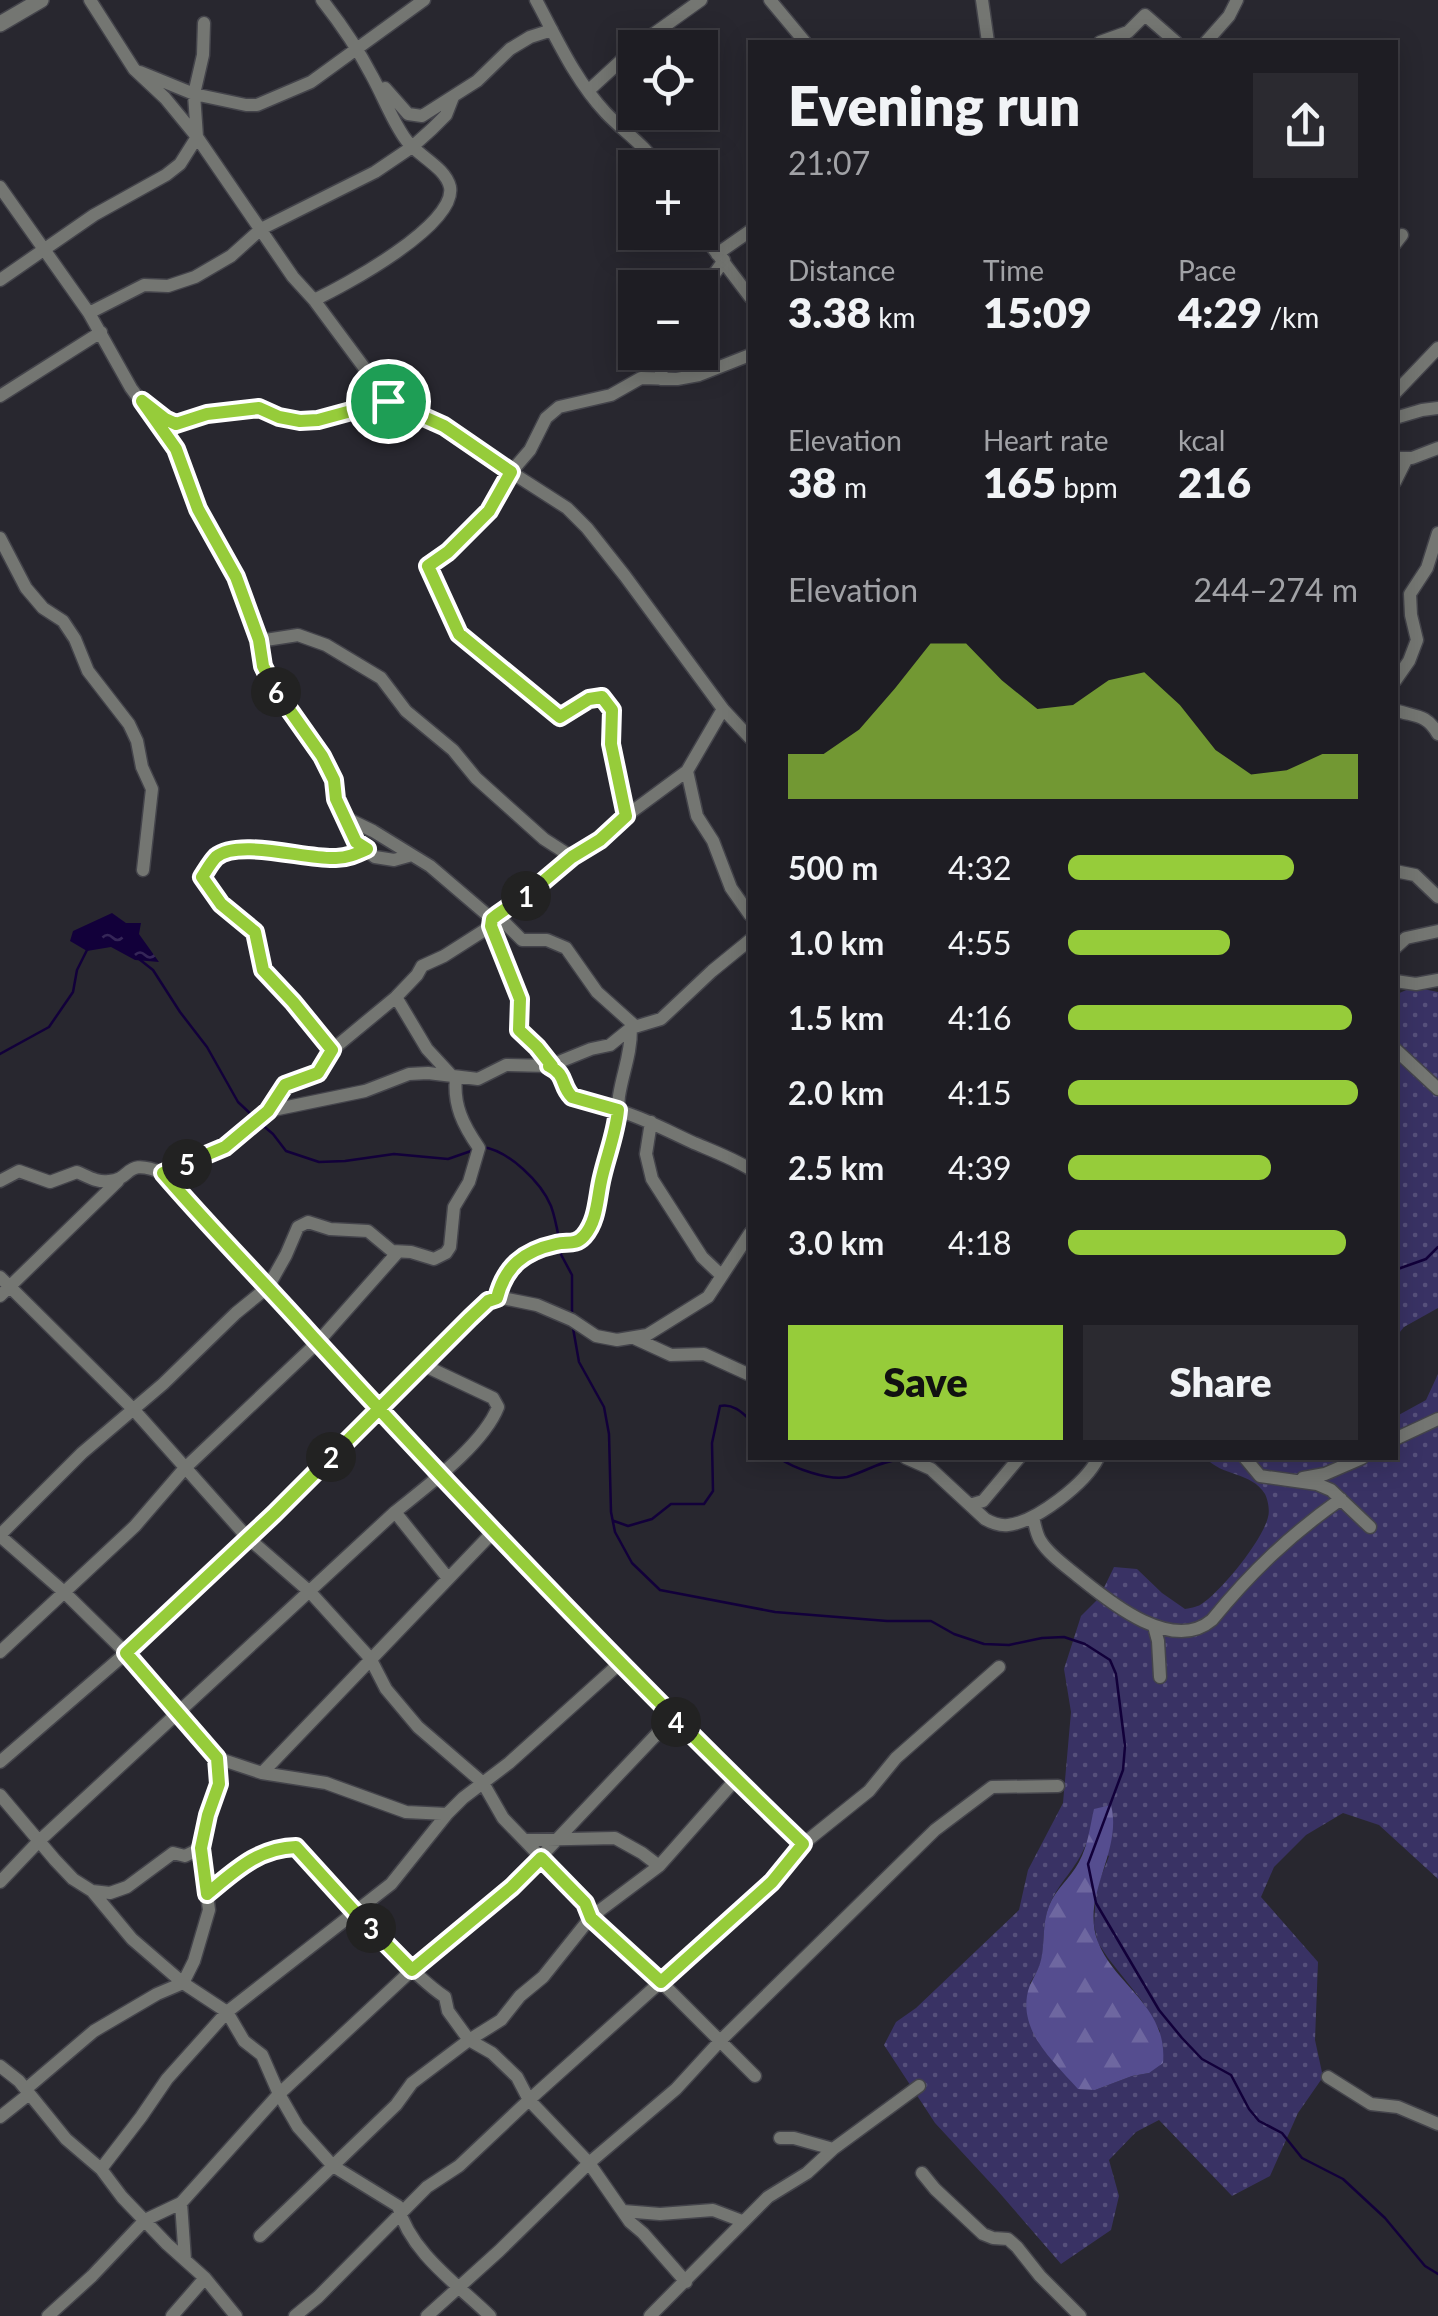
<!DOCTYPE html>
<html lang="en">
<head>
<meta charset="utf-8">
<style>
	body { margin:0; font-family:Lato,sans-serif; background:#2b2a30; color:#f1f3f6; height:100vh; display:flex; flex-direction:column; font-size:38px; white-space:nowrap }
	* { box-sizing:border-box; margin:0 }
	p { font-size:32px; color:#a1a2a6 }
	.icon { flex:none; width:55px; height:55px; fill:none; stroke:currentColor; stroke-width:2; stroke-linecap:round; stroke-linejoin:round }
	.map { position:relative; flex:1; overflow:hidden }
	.panel { position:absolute; left:748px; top:40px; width:650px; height:1420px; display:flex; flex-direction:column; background:#1e1d23; border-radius:0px; box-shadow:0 5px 25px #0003,0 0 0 2px #3c3b41 }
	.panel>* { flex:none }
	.tools { position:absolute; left:618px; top:30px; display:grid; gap:20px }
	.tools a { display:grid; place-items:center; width:100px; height:100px; border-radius:0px; background:#1e1d23; box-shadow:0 5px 25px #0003,0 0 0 2px #3c3b41; font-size:50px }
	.pin { position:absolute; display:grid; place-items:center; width:85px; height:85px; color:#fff; margin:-42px; border:5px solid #fff; border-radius:50%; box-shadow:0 2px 10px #0007 }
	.km { position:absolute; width:50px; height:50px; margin:-25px; border-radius:50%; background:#222; color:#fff; font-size:28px; line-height:50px; text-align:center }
	.round { display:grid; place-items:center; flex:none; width:105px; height:105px; border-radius:0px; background:#2b2a30 }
	.overview { display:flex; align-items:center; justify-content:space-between; height:170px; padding:0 40px }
	h1 { font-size:55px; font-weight:800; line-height:75px }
	.metrics { display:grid; grid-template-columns:repeat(3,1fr); gap:15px; height:170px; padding:10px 40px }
	.metrics div { display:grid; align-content:center }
	.metrics b { font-size:42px; font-weight:800 }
	.metrics small { font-size:28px; font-weight:400 }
	.metrics p { font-size:28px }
	.chart { height:280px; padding:20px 40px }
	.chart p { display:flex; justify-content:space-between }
	.chart svg { width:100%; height:180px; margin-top:10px; fill:#96cc3a; opacity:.7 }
	.button { display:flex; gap:20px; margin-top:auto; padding:20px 40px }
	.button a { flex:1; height:115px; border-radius:0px; background:#96cc3a; color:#111; font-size:40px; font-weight:800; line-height:115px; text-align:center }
	.button a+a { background:#2b2a30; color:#f1f3f6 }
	ul { padding:0 40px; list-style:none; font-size:32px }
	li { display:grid; grid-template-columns:160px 120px 1fr; align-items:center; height:75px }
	li i { height:25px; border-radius:12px; background:#96cc3a }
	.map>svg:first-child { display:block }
	.grass { fill:url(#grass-dots); fill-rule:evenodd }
	.forest { fill:url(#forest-firs) }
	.water { fill:url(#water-ripples) }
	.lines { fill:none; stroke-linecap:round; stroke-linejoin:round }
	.stream { stroke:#12003a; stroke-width:2.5 }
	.minor-casing { stroke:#44444b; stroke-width:15 }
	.tertiary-casing { stroke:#44444b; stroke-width:18 }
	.minor { stroke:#747672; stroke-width:12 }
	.tertiary { stroke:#747672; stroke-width:15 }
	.route-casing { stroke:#fff; stroke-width:20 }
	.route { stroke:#96cc3a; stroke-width:12 }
</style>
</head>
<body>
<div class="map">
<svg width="1438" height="2316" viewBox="0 0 1438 2316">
	<defs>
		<pattern id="grass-dots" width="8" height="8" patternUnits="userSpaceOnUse" patternTransform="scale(2.5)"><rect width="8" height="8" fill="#393264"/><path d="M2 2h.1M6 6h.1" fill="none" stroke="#56507b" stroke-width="1.8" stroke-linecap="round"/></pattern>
		<pattern id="forest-firs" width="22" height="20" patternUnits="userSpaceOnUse" patternTransform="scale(2.5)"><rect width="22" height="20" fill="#554d8f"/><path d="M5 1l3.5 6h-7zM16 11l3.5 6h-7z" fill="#6e67a0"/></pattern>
		<pattern id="water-ripples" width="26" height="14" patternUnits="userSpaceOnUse" patternTransform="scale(2.5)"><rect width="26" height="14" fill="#12003a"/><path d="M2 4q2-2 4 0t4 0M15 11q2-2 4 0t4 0" fill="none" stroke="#352657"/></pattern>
	</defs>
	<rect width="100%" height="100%" fill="#28272f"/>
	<!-- grass -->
	<path class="grass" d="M1413 987 1438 992V1308L1404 1327 1395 1338V995Z
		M1438 1374V1879L1379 1825 1343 1813 1306 1835 1274 1867 1261 1897 1318 1962 1315 2040 1323 2077 1298 2113 1270 2176 1232 2196 1159 2120 1136 2132 1109 2160 1119 2196 1111 2230 1061 2264 997 2190 935 2123 884 2045 896 2022 916 2008 1019 1910 1028 1870 1063 1803 1071 1712 1064 1669 1081 1616 1099 1598 1114 1567 1137 1569 1162 1593 1185 1609C1187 1609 1199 1606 1200 1605 1220 1593 1263 1540 1268 1517 1270 1511 1268 1500 1265 1494 1252 1472 1221 1476 1206 1458H1395V1417L1426 1400ZM1086 1844 1109 1856 1096 1890 1094 1925 1098 1943 1108 1958 1142 2001 1160 2031 1149 2073 1132 2076 1095 2090 1030 1983C1034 1976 1039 1969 1041 1962 1045 1943 1042 1923 1049 1906 1059 1881 1076 1870 1086 1844Z"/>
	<!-- forest -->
	<path class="forest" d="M1111 1805C1123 1852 1080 1896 1098 1942 1116 1987 1168 2006 1163 2063L1149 2073 1132 2076 1095 2090 1078 2089C1055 2063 1021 2034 1027 1996 1029 1982 1038 1973 1041 1960 1045 1943 1042 1923 1049 1906 1056 1888 1070 1879 1079 1862 1088 1846 1090 1826 1094 1809Z"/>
	<!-- water -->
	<path class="water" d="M112 913 126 923H141L139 934 159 962 135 960 111 947 87 951 70 941 73 931Z"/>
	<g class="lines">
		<!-- stream -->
		<path class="stream" d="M139 959 153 970 180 1012 207 1047 238 1102 254 1117
			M0 1054 49 1027 73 992 77 970 87 950
			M260 1123 273 1134 286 1151 319 1162 345 1161 394 1154 448 1159 471 1151
			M483 1147C509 1151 541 1182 551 1206 555 1217 557 1228 559 1239
			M557 1247 572 1275V1315
			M1395 1270 1426 1259 1438 1247
			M573 1328 579 1362 604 1407 609 1434 611 1512 615 1532 632 1563 660 1590 775 1612 887 1621H931L954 1634 984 1644 1009 1645 1042 1638 1064 1637 1085 1644 1110 1660 1116 1674 1125 1746 1123 1770 1088 1864 1096 1903 1159 2010 1182 2038 1202 2059 1231 2075 1249 2109 1259 2121 1282 2133 1302 2158 1343 2179 1385 2218 1425 2266 1438 2274
			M779 1458C793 1468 829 1481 847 1477 865 1472 880 1461 899 1460
			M614 1521 628 1526 652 1519 671 1504H704L713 1491 712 1443 720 1406C732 1403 742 1412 750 1420"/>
		<!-- minor casing -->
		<g class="minor-casing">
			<path id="minor" d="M90 0 134 69 165 98 197 137 293 277 314 300 389 401 444 426 460 435 497 463 567 508 587 528 625 576 723 709 750 738
				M536 0C557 39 575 80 606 113 624 132 645 145 660 168
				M770 0 805 42
				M982 0 988 42
				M1100 42 1128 32 1145 15 1176 42
				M1206 42 1229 16 1237 0
				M140 72 194 94 246 105H257L311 82 424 0
				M385 88 408 114 422 116 477 81 510 49 530 37 552 30
				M588 91 638 45 701 0
				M0 187 89 313 131 388 176 449 198 509 235 577 247 605 259 641 263 666 273 689 322 756 334 779 336 799 356 842 375 857 394 860 412 855 430 866 492 919
				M700 231 750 297
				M1395 244 1402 235
				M717 254 750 231
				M0 280 94 215 166 175 180 164 197 137 194 94 203 55 204 23
				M688 288C708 286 713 276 724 260
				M314 300C344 286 457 225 450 187 445 166 415 155 404 137 391 118 383 96 372 76 358 49 341 24 322 0
				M89 313 144 285 168 286 195 277 231 256 261 229 375 172 412 147 432 129 446 115 453 97
				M661 379 663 352
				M1395 393 1438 348
				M0 396 101 332
				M156 411 176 424C195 418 241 404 260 408 276 412 288 421 305 421 330 420 363 406 389 401
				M1395 418 1422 410 1438 408
				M1395 458H1412L1438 448
				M1395 482 1407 458
				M0 538 26 588 43 608 63 621 75 639 88 671 129 724 137 741 142 767 152 789 143 870
				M259 641 298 635 326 645 381 678 406 711 453 750 476 778 544 839 572 857
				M1395 681 1409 661 1417 640 1411 615 1410 594 1427 568 1438 533
				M1395 710C1414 717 1426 713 1438 734
				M687 771 697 816 713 841 731 888 750 915
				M626 816 611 744 612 710 603 697 589 699 560 717 459 634 428 565 448 552 489 511 511 472 530 450 546 418 559 407 611 395 641 378 677 379 699 375 750 355
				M346 818 373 831 412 855
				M1395 871 1415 875 1438 897
				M497 915 522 940H547L566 948 597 992 635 1026
				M491 926 520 999 519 1030 552 1065
				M1395 948 1406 938 1438 931
				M1395 981 1416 984 1438 980
				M396 997 427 1049 452 1076
				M1395 1049 1438 1089
				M332 1050 293 1002 263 970 255 933 221 904 202 877C206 871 211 862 216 857 239 838 307 860 336 858 347 858 357 854 367 849
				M549 1066C568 1075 560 1091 578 1099 592 1106 608 1106 623 1112 648 1120 670 1132 694 1143 713 1151 732 1158 750 1169
				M268 1111 285 1085 317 1073 332 1050 396 997 417 975 422 966 444 956 491 926 492 919 497 915 533 891 572 857 600 839 626 816 687 771 723 709
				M651 1122 646 1154 652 1179 702 1257 721 1275
				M163 1173 225 1147 268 1111 365 1091 409 1074 428 1073 478 1079 506 1065 549 1066 591 1049 610 1045 631 1028 661 1019 712 971 750 940
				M0 1181 19 1171 50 1182 77 1172C87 1176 97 1183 109 1181 134 1179 123 1157 163 1173L440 1475 619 1664 803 1844
				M0 1277 134 1410 247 1537 310 1592 370 1658 386 1689 418 1727 483 1783 503 1818 585 1903 591 1917 661 1982 755 2076
				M0 1296 118 1181
				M497 1297C506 1266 524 1252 555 1244 566 1241 575 1246 583 1236 599 1219 598 1192 604 1171 607 1156 612 1141 616 1126 618 1116 618 1106 619 1096 623 1071 631 1055 631 1028
				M636 1339 671 1355 704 1354 750 1375
				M1395 1439 1438 1419
				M906 1458 931 1469 985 1519C992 1523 999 1526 1008 1525 1036 1522 1086 1483 1098 1458
				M1245 1458 1260 1476 1317 1484 1331 1490 1370 1527
				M1303 1478 1325 1474 1362 1458
				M970 1505 983 1501 1019 1458
				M395 1512 447 1577
				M1033 1517C1035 1525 1036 1533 1040 1540 1049 1555 1067 1567 1080 1578 1112 1604 1173 1653 1212 1620 1252 1571 1290 1535 1341 1499
				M0 1535 82 1453 163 1384 236 1313 268 1287 286 1255 298 1227 308 1222 330 1229 368 1231 392 1251 411 1252 434 1259 446 1253 450 1247 454 1207 469 1182 479 1148C463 1125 453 1105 456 1077
				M0 1536 64 1592 126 1653 217 1758 262 1773 326 1783 406 1812 447 1814
				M1154 1626 1158 1641 1160 1677
				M0 1652 135 1526 185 1468 318 1342 397 1253
				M0 1762 126 1653 273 1514 489 1301 497 1297 537 1305 572 1320 596 1336 617 1340 647 1335 708 1297 750 1233
				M262 1773 494 1531
				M0 1795 55 1860 73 1879 92 1891 132 1939 183 1983 227 2012 244 2041 262 2055 279 2094 298 2127 333 2166 398 2206C410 2252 457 2284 490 2316
				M525 1840 615 1838 642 1853 659 1866 736 1779
				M0 1882 39 1841 395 1512C427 1486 483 1445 498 1407L493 1398 423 1365
				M92 1891 110 1893 127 1887 173 1853 185 1856 201 1848
				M207 1894C235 1871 258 1849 296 1847 326 1880 356 1912 387 1944 406 1963 423 1982 445 1997L448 2011 469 2040 492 2053 517 2077 529 2100 772 1882 803 1844 869 1791 896 1758 999 1667
				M0 2066 19 2081 66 2139 101 2169 122 2197 167 2244 205 2278 236 2316
				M1328 2077 1371 2104 1398 2107 1438 2124
				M26 2089 94 2031 157 1994 183 1983 194 1961 209 1910 201 1848 208 1815 219 1784 217 1758
				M0 2117 29 2094
				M780 2138H794L833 2149
				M101 2169 141 2117 167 2079 227 2012 391 1884 447 1814 463 1798 509 1763 619 1664
				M922 2173 935 2189 983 2234 993 2238 1008 2239 1017 2247 1040 2276 1080 2316
				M181 2203 185 2260
				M623 2211 660 2214 713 2210 742 2221
				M260 2236 396 2105 412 2083 469 2040 501 2020 520 1996 543 1977 591 1917 659 1866
				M48 2316 92 2276 145 2220 181 2203 279 2094 412 1970 512 1887 672 1718
				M172 2316 205 2278
				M295 2316 318 2297 427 2187 459 2166 529 2100 589 2163 630 2222 643 2233 686 2282
				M427 2316 499 2251 589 2163 676 2089 720 2041 935 1830 992 1787 1058 1786
				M650 2316 768 2197 807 2173 833 2149 919 2086"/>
		</g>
		<!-- tertiary casing -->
		<g class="tertiary-casing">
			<path id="tertiary" d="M0 24 41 0"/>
		</g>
		<!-- minor -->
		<use href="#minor" class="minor"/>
		<!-- tertiary -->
		<use href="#tertiary" class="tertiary"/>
	</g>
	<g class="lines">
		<!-- route casing -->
		<g class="route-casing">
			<path id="route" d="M388 401 444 426 511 472 489 511 448 552 428 566 459 634 560 717 589 699 602 697 612 710 611 744 626 816 600 840 572 857 533 890 497 915 492 919 491 926 520 999 519 1030 537 1047 552 1066H549C567 1075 560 1085 572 1097L618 1110C616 1133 607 1155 602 1177 597 1197 598 1220 584 1236 575 1246 567 1241 556 1244 524 1251 505 1266 497 1298L488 1301 470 1318 274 1514 126 1653 217 1758 219 1784 208 1815 201 1848 207 1894C235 1871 258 1848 296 1847L355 1912 412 1970 512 1887 541 1858 585 1903 591 1918 661 1982 772 1882 803 1844C633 1680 471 1510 312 1336 263 1281 211 1229 163 1173L225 1147 268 1111 285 1085 318 1073 332 1050 293 1002 263 970 255 932 221 904 202 877C206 871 211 862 216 857 239 838 307 860 336 858 347 858 356 854 367 849L356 842 336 799 334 780 322 756 274 688 263 666 259 640 236 577 198 509 176 449 142 401 165 419 176 424 207 414 259 408 279 417 300 421 318 420 388 401"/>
		</g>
		<!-- route -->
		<use href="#route" class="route"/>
	</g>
</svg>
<div class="tools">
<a><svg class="icon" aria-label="locate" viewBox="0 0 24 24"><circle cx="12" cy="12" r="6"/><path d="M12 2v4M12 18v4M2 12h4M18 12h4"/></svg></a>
<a>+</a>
<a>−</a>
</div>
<div class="pin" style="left:388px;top:401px;background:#1e9e55"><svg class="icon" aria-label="arrive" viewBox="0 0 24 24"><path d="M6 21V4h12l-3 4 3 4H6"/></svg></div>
<b class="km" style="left:526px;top:896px">1</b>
<b class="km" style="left:331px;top:1457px">2</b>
<b class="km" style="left:371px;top:1928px">3</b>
<b class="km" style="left:676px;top:1722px">4</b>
<b class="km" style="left:187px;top:1164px">5</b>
<b class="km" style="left:276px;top:692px">6</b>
<section class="panel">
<div class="overview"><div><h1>Evening run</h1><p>21:07</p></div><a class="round"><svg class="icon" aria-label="share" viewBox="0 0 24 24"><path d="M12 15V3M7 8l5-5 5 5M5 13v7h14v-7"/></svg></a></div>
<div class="metrics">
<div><p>Distance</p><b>3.38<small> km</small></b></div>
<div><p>Time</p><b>15:09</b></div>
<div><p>Pace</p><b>4:29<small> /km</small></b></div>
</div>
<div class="metrics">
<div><p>Elevation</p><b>38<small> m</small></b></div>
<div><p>Heart rate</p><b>165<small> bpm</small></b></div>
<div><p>kcal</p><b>216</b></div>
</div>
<div class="chart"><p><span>Elevation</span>244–274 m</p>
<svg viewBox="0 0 160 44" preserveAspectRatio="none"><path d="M0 44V33L10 33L20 27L30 17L40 6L50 6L60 15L70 22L80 21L90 15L100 13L110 21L120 32L130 38L140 37L150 33L160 33V44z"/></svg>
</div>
<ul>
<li><b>500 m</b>4:32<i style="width:78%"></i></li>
<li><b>1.0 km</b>4:55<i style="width:56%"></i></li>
<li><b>1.5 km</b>4:16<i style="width:98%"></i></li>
<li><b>2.0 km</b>4:15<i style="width:100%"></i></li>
<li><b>2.5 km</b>4:39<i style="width:70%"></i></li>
<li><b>3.0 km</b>4:18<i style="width:96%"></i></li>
</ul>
<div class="button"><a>Save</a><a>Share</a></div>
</section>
</div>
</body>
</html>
